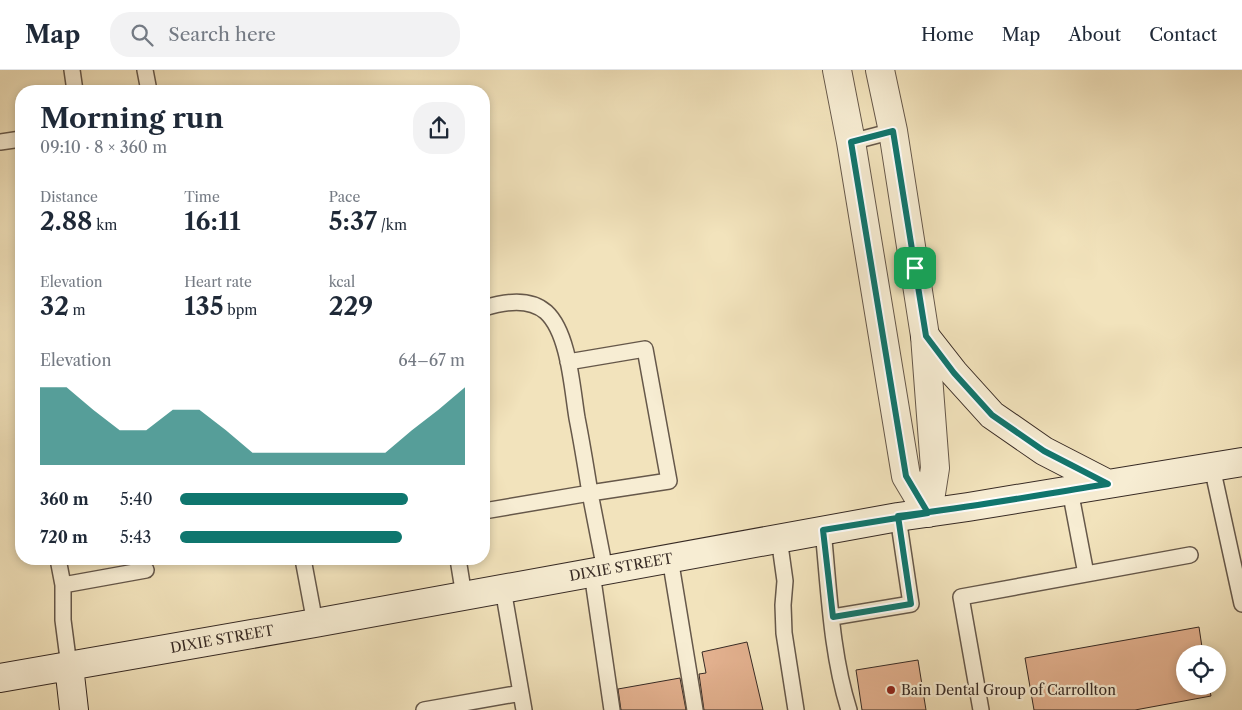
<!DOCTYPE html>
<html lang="en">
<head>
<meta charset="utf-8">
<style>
	body { margin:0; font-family:"Libre Caslon Text",serif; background:#f2f2f3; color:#1f2937; height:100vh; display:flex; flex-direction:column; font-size:19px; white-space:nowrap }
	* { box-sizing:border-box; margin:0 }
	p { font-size:16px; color:#747a83 }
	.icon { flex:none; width:28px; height:28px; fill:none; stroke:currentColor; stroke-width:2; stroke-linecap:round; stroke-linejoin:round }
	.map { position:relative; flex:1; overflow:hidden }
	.panel { position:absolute; left:15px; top:15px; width:475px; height:480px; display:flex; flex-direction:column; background:#fff; border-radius:20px; box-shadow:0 2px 8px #0003 }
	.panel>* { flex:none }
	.tools { position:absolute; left:1176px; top:575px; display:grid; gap:10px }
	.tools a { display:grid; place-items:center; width:50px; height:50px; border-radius:50%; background:#fff; box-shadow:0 2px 8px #0003; font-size:25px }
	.pin { position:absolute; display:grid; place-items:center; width:42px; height:42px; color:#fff; margin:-21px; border-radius:10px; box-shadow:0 2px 8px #0006 }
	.round { display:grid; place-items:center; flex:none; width:52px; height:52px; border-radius:20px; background:#f2f2f3 }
	.summary { display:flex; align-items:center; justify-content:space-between; height:85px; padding:0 25px }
	h1 { font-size:28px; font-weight:700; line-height:38px }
	.figures { display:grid; grid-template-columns:repeat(3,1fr); gap:8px; height:85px; padding:5px 25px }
	.figures div { display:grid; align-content:center }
	.figures b { font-size:25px; font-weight:700 }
	.figures small { font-size:14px; font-weight:400 }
	.figures p { font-size:14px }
	.chart { height:140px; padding:10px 25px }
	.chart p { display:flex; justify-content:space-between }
	.chart svg { width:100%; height:90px; margin-top:5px; fill:#0f766e; opacity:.7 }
	ul { padding:0 25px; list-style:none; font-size:16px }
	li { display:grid; grid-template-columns:80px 60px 1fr; align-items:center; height:38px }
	li i { height:12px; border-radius:6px; background:#0f766e }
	header { display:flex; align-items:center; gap:30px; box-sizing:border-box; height:70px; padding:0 25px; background:#fff; border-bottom:1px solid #e0e1e3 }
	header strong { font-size:24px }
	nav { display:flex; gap:28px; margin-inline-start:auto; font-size:18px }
	.search { width:350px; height:45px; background:#f2f2f3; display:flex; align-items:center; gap:12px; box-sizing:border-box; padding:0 18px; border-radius:20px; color:#747a83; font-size:19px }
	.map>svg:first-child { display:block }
	.building { fill:#e2b08e; stroke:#372a24 }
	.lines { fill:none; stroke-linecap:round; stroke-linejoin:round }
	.lane-casing { stroke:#66584a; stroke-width:18 }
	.street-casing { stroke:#66584a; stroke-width:30 }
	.secondary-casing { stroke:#372a24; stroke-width:30 }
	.lane { stroke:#f7edd3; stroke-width:15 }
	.street { stroke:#f7edd3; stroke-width:28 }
	.secondary { stroke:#f7edd3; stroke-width:28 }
	.route-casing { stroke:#fff; stroke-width:10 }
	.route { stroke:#0f766e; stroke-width:6 }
	.poi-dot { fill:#8f2418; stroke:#f7edd3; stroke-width:2 }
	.labels { text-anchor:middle; stroke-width:4.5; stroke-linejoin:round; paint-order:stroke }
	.street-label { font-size:14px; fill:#372a24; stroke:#f7edd3 }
	.poi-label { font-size:14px; fill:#372a24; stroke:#f7edd3; text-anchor:start }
</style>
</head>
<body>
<header>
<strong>Map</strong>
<div class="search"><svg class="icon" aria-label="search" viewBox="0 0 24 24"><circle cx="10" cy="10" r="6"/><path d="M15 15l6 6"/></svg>Search here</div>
<nav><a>Home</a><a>Map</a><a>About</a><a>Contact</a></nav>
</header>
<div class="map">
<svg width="1242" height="640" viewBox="0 0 1242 640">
	<rect width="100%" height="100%" fill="#f2e3bc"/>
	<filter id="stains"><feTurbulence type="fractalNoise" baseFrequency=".004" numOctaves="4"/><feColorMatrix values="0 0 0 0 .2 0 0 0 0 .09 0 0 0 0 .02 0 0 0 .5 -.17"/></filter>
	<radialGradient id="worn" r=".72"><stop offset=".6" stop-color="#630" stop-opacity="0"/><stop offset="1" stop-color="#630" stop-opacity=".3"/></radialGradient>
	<!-- building -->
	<path class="building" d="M1199 557 1203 584H1185V616H1209L1211 626 1135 640H1034L1025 588Z
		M747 572 763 640H704L699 604 706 603 702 582Z
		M918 590 926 640H862L856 600Z
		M680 608 686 640H621L618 619Z"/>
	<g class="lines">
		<!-- lane casing -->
		<g class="lane-casing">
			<path id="lane" d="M72 0 75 21
				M145 0 149 21
				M0 72 21 69
				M851 72 893 61
				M484 238C503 232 529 227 546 242 569 263 572 318 577 348 582 373 586 398 590 423L669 411 645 279 568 292
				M1212 397 1242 534
				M1070 420 1086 504
				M484 441 590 423 605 500
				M823 460C829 519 831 583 849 640
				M779 468 785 511 783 535 784 563 796 640
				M670 488 695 640
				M58 489 63 515
				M303 489 315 553
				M458 489 464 526
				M592 503 612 640
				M503 519 524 640
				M833 547 911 534 898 447
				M69 596 63 550V515L146 500
				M424 640 521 623
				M981 640 961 527 1190 485"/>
		</g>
		<!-- street casing -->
		<g class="street-casing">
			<path id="street" d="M837 0 851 72 906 406 928 443
				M880 0 893 61 925 266 935 398 928 443"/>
		</g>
		<!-- secondary casing -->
		<g class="secondary-casing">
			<path id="secondary" d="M925 266 954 303 992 345 1044 381 1108 414
				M69 596 74 640
				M0 608 315 553 898 447 968 437 1242 392"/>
		</g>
		<!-- lane -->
		<use href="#lane" class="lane"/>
		<!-- street -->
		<use href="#street" class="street"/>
		<!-- secondary -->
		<use href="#secondary" class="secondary"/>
	</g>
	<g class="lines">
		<!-- route casing -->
		<g class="route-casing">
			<path id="route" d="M915 198 893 61 851 72 906 406 928 443 823 460 833 547 911 534 898 446C968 438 1038 425 1108 414L1044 381 992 345 954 303 926 266 915 198"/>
		</g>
		<!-- route -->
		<use href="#route" class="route"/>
	</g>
	<!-- markers -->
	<circle class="poi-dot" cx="891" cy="620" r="5"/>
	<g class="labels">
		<!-- street labels -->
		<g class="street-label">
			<text transform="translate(621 497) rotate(-10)" y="5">DIXIE STREET</text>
			<text transform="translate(222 569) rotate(-10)" y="5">DIXIE STREET</text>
		</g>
		<!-- poi labels -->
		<g class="poi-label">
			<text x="901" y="625">Bain Dental Group of Carrollton</text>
		</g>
	</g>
	<rect width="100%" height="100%" filter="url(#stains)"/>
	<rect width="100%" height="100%" fill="url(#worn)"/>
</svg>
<div class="tools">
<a><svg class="icon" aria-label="locate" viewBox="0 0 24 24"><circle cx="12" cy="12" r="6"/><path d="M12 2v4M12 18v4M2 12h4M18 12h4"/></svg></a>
</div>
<div class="pin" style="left:915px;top:198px;background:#1e9e55"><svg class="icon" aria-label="arrive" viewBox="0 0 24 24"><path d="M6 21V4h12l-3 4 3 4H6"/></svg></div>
<section class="panel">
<div class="summary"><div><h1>Morning run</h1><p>09:10 · 8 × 360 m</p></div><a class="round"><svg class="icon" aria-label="share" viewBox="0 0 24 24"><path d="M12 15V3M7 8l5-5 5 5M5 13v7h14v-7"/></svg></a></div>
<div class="figures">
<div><p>Distance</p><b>2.88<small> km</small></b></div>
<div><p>Time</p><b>16:11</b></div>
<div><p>Pace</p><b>5:37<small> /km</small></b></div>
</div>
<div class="figures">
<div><p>Elevation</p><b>32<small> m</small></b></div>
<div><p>Heart rate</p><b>135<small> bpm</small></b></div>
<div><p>kcal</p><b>229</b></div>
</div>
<div class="chart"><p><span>Elevation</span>64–67 m</p>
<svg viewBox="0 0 160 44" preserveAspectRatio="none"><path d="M0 44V6L10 6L20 17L30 27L40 27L50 17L60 17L70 27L80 38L90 38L100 38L110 38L120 38L130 38L140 27L150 17L160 6V44z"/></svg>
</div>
<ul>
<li><b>360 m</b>5:40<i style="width:80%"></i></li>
<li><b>720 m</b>5:43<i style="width:78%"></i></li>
</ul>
</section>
</div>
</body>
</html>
